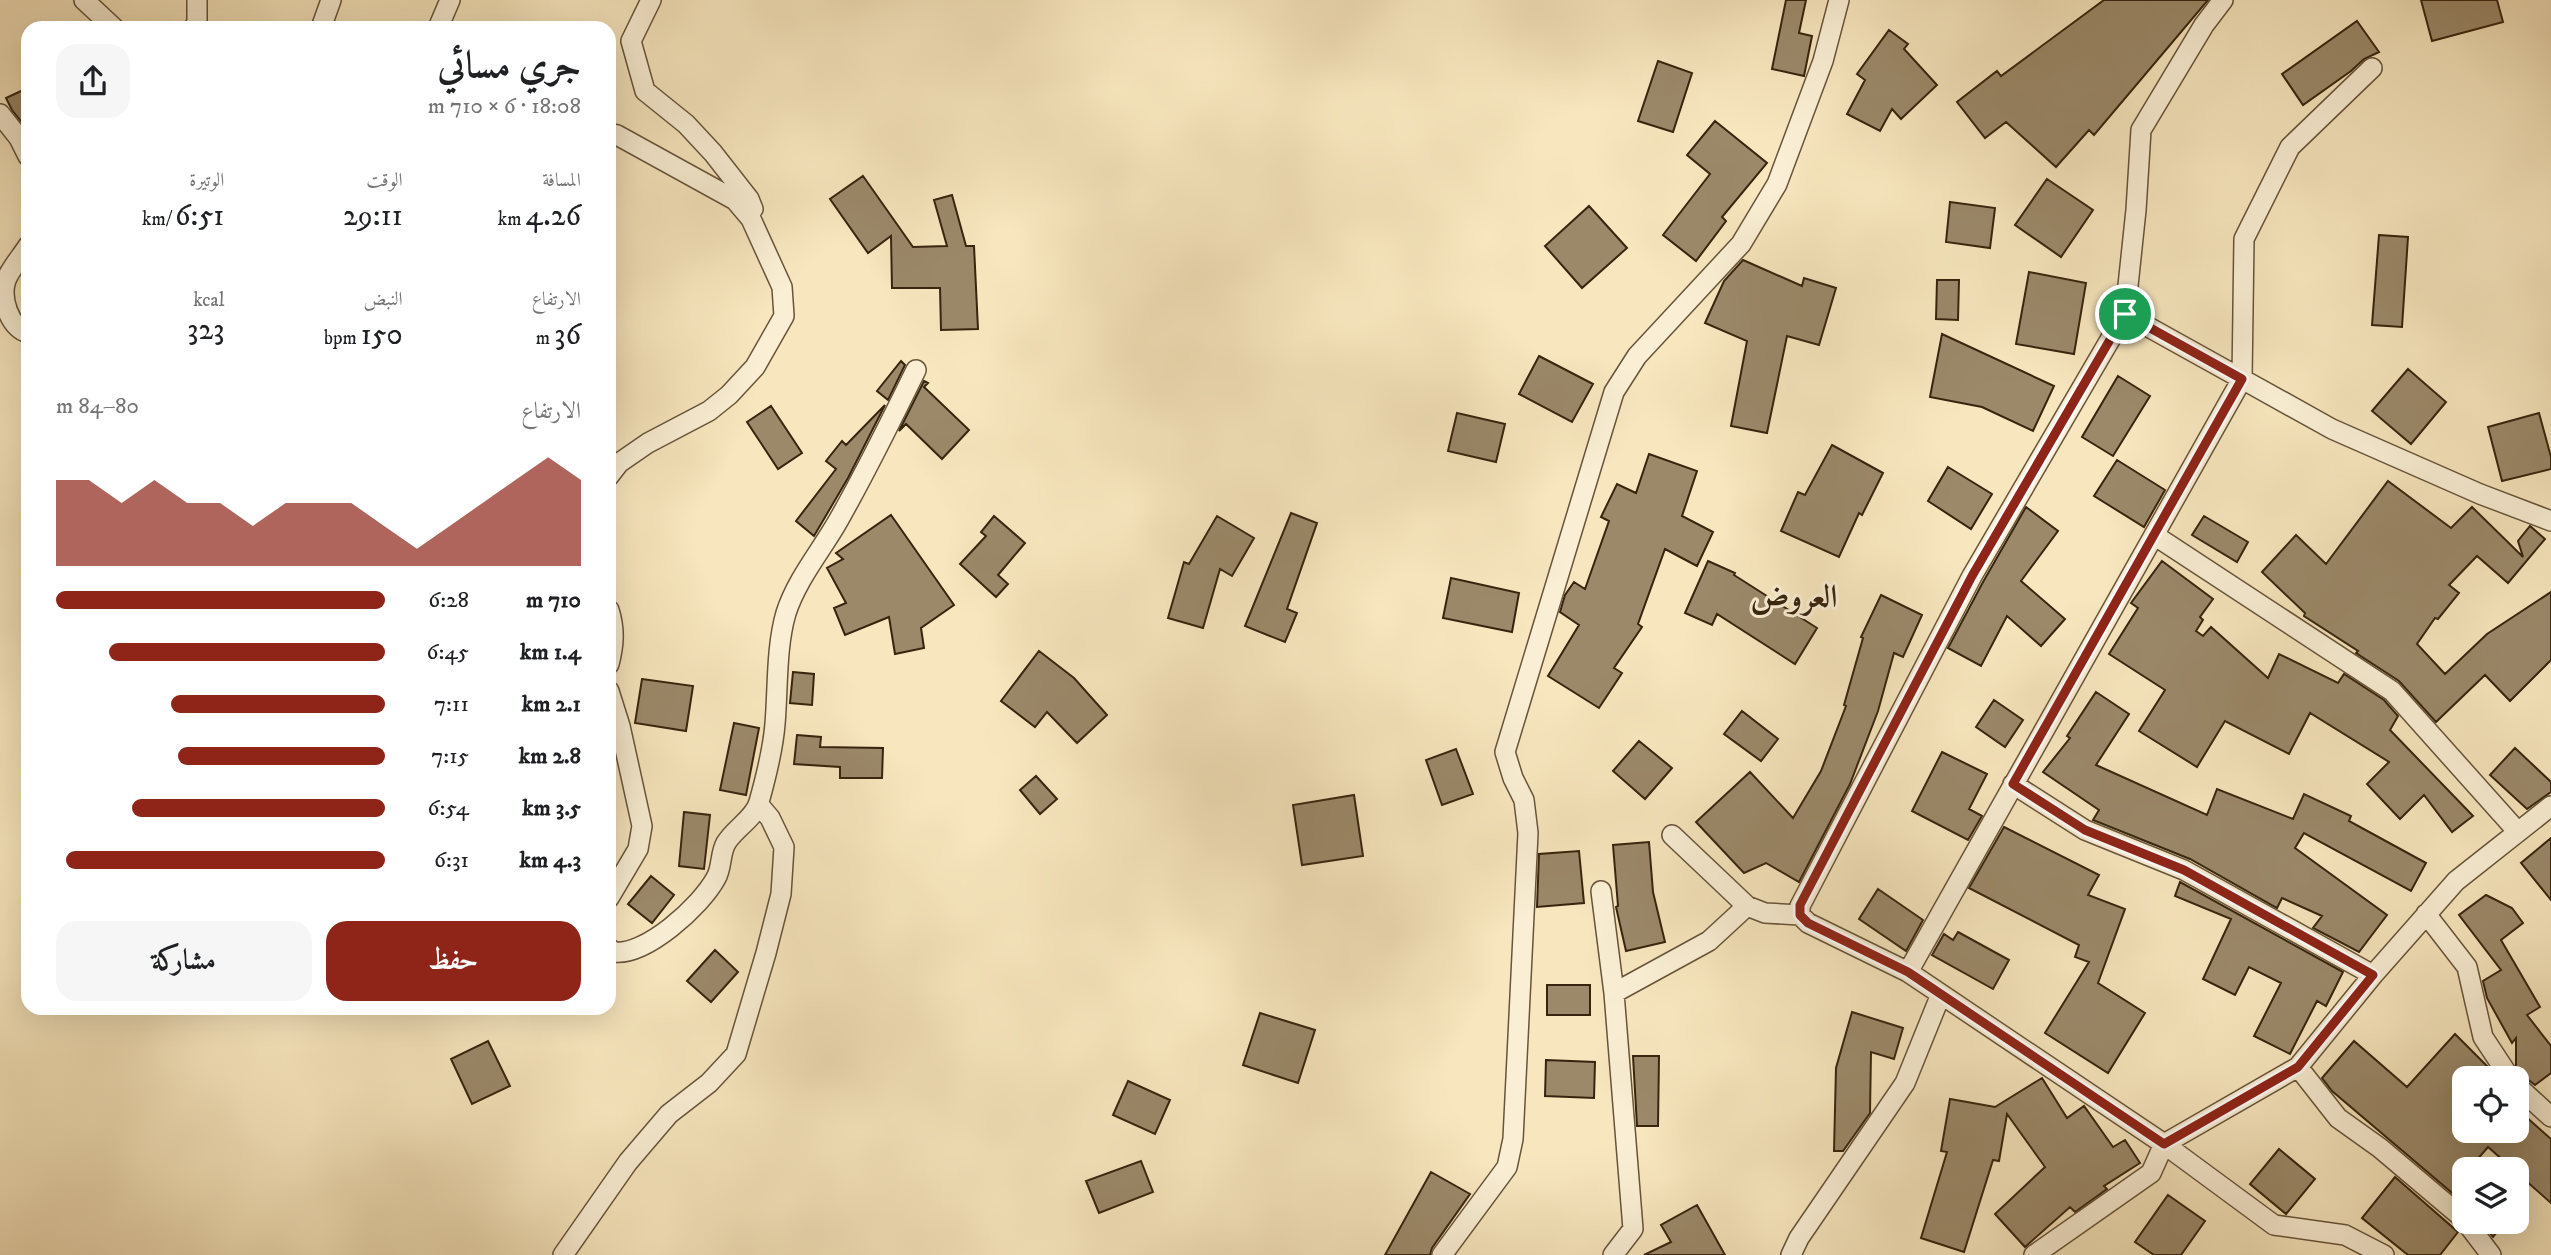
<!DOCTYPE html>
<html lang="ar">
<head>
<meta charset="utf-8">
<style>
	body { margin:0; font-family:"IM FELL DW Pica",Amiri,serif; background:#f6f6f6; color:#202124; direction:rtl; height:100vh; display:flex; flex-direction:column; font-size:26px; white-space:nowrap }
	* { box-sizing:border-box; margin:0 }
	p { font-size:23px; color:#757577 }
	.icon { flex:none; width:38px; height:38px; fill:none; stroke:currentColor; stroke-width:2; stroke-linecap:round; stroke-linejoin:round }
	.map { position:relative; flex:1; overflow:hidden; direction:ltr }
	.side { position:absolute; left:21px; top:21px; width:595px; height:994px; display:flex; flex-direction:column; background:#fff; border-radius:21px; box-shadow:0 7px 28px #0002; direction:rtl }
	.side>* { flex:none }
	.controls { position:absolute; left:2452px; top:1066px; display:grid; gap:14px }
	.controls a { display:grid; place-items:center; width:77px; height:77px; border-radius:14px; background:#fff; box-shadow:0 7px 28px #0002; font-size:35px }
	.pin { position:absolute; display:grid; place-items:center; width:60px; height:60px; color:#fff; margin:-30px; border:4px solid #fff; border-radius:50%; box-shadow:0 2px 7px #0007 }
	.round { display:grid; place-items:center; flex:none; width:74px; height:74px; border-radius:21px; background:#f6f6f6 }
	.headline { display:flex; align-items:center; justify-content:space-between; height:119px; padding:0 35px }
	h1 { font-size:38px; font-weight:600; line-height:52px }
	.figures { display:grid; grid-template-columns:repeat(3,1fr); gap:10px; height:119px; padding:7px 35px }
	.figures div { display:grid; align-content:center }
	.figures b { font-size:30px; font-weight:600 }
	.figures small { font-size:19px; font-weight:400 }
	.figures p { font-size:19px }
	.chart { height:196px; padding:14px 35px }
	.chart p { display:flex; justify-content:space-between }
	.chart svg { width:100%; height:126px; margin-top:7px; fill:#8f2418; opacity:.7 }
	.action { display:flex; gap:14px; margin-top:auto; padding:14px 35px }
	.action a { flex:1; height:80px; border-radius:21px; background:#8f2418; color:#fff; font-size:28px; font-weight:600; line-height:80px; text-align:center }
	.action a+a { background:#f6f6f6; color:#202124 }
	ul { padding:0 35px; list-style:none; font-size:23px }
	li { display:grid; grid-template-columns:112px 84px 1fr; align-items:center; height:52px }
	li i { height:18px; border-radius:9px; background:#8f2418 }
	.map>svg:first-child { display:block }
	.building { fill:#9b896a; stroke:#37240e; stroke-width:2 }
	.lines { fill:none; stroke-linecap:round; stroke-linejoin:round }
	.street-casing { stroke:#67543a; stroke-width:22 }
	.street { stroke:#faefd5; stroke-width:19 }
	.route-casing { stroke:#fff; stroke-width:14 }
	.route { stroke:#8f2418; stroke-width:9 }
	.labels { text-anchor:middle; stroke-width:6; stroke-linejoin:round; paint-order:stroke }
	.district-label { font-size:32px; font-weight:bold; fill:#37240e; stroke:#faefd5 }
</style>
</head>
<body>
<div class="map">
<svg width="2551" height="1255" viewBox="0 0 2551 1255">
	<rect width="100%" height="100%" fill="#f7e6be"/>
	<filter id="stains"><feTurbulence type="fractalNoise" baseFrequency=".00286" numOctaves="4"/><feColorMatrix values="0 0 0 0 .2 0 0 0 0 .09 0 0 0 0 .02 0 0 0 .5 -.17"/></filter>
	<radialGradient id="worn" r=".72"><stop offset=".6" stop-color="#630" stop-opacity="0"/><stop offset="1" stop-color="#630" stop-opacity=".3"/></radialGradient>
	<!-- building -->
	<path class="building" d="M1786 0H1806L1799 33 1812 36 1804 76 1772 69Z
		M2104 0H2208L2094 135 2089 130 2056 167 2006 122 1985 138 1957 102 1997 71 2001 76Z
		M2421 0H2497L2503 22 2432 41Z
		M2357 21 2379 52 2364 59 2351 71 2303 105 2282 74Z
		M1889 30 1908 44 1904 49 1937 85 1901 119 1892 109 1880 131 1847 114 1865 80 1857 74Z
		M1658 61 1692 73 1673 132 1638 121Z
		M23 90 28 99V130L12 110 6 98Z
		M1715 121 1767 163 1722 217 1726 221 1696 261 1663 235 1710 174 1687 155Z
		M863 176 913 247 947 246 934 200 952 195 966 246H974L978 329 941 330 940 288H892L891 236 868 253 830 199Z
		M2047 179 2093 210 2061 257 2015 225Z
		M1950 202 1995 208 1990 248 1946 242Z
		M1589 206 1627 248 1582 288 1545 246Z
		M2379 235 2408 237 2402 327 2372 325Z
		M1743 260 1802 286 1804 278 1836 288 1819 345 1787 336 1767 433 1731 426 1747 341 1705 323 1724 281Z
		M2029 272 2086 283 2074 354 2016 344Z
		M1937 280H1959L1958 320 1936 319Z
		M1942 334 2054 386 2033 431 1982 407 1930 397Z
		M1539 356 1593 384 1572 422 1519 394Z
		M901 361 905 365 888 400 877 391Z
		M2408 369 2446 402 2411 444 2372 411Z
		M2118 376 2150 396 2113 456 2082 437Z
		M924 381 928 383 924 387 969 430 942 459 906 424 899 431Z
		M885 405 848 478 814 536 796 521 836 469 826 461 842 441 846 445Z
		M771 406 802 453 778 469 747 422Z
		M1457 413 1505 424 1496 462 1448 451Z
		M2539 413 2551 457V469L2502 481 2488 427Z
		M1832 445 1883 473 1862 515 1859 513 1839 557 1781 531 1798 492 1805 495Z
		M1649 454 1697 471 1682 516 1713 532 1697 566 1665 549 1638 624 1642 627 1614 668 1622 673 1599 708 1548 676 1579 625 1560 612 1565 595 1574 582 1585 589 1609 521 1601 517 1617 484 1636 493Z
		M2117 460 2165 490 2144 527 2094 496Z
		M1948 467 1992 494 1971 529 1928 501Z
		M2388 481 2451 528 2472 507 2523 557 2518 541 2530 526 2545 539 2508 583 2477 556 2449 585 2459 593 2438 619 2435 618 2417 644 2445 674 2487 634 2551 592V660L2510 701 2485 675 2436 722 2399 681 2356 653 2358 651 2304 616 2305 613 2262 572 2296 535 2326 564Z
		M2026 507 2058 531 2021 581 2065 619 2041 646 2007 616 1981 666 1948 648 1983 582Z
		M1291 513 1317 523 1287 609 1297 613 1285 642 1245 626Z
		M891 515 954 605 921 628 924 648 895 654 889 617 845 635 834 608 846 603 827 568 843 559 836 553Z
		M994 516 1025 543 998 575 1008 584 996 597 960 564 986 536 981 532Z
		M1217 516 1254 538 1232 576 1220 569 1203 628 1168 618 1184 562 1189 564Z
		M2204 516 2248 542 2237 562 2192 535Z
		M1708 561 1735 573 1734 575 1817 628 1795 664 1717 614 1712 625 1685 613Z
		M2162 561 2213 599 2200 617 2203 620 2196 631 2203 636 2211 627 2268 678 2279 654 2338 683 2344 674 2384 700 2398 716 2390 730 2473 816 2452 832 2424 795 2400 819 2367 784 2389 762 2310 713 2289 754 2225 721 2197 767 2139 731 2165 690 2109 654 2138 608 2131 603Z
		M1451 578 1519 593 1512 632 1443 618Z
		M1881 595 1922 615 1903 657 1894 653 1878 711 1850 784 1799 882 1766 863 1744 873 1696 822 1750 772 1793 818 1821 771 1846 706 1844 705 1863 638 1861 637Z
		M1039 651 1074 678 1107 715 1077 743 1047 712 1035 727 1001 701Z
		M793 672 814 674 812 705 790 703Z
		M642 679 693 686 686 731 635 723Z
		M2096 692 2129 714 2096 765 2207 815 2217 789 2293 819 2304 794 2351 816 2349 821 2426 863 2411 891 2304 833 2295 848 2387 915 2359 952 2313 928 2322 916 2282 898 2277 908 2190 859 2093 820 2099 810 2043 772 2070 738 2067 736Z
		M1994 700 2023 720 2005 747 1976 727Z
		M1742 711 1778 739 1761 761 1724 734Z
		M734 723 759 728 746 795 720 790Z
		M797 735 821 737 820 747 883 748 882 778H840V767L794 764Z
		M1639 741 1672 768 1645 799 1613 771Z
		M2515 748 2551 782V792L2527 809 2490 775Z
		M1456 749 1473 794 1442 805 1426 760Z
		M1942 752 1987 774 1969 809 1982 816 1968 840 1912 811Z
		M1036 776 1057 799 1040 814 1020 790Z
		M1354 795 1363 856 1302 865 1293 805Z
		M684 812 710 815 704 869 679 866Z
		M2004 827 2099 875 2088 895 2125 909 2098 983 2145 1013 2108 1073 2045 1033 2089 962 2075 957 2079 945 1969 888Z
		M2551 838V900L2521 863Z
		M1649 842 1653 892 1665 942 1626 951 1616 907 1618 906 1613 845Z
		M1579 851 1584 903 1537 907 1539 854Z
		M651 876 674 895 652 923 628 904Z
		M2180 882 2343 972 2326 1006 2317 1001 2290 1054 2254 1036 2281 983 2249 967 2235 995 2203 979 2231 919 2175 896Z
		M1878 889 1923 920 1906 951 1859 919Z
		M2486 895 2512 908 2523 923 2501 940 2540 1007 2527 1015 2551 1046V1073L2535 1085 2521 1074 2516 1066V1038L2512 1043 2487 998 2483 981 2501 970 2459 915Z
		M1958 932 2009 960 1993 989 1932 955 1944 934 1953 940Z
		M715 950 738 972 711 1002 687 981Z
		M1547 985H1590V1015H1547Z
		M1852 1012 1903 1028 1894 1059 1871 1052 1870 1113 1843 1151H1834L1836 1068Z
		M1260 1013 1315 1030 1298 1083 1243 1065Z
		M2455 1034 2489 1068 2480 1078H2464V1130H2516V1108L2551 1139V1203L2516 1172V1169H2513L2488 1147 2469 1169H2464V1203L2332 1091 2322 1078 2354 1041 2407 1087Z
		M488 1041 510 1086 472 1104 451 1059Z
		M1633 1056H1659L1658 1126H1637Z
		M1546 1060 1595 1062 1594 1098 1545 1096Z
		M2042 1078 2067 1118 2084 1106 2113 1147 2125 1140 2140 1163 2104 1186 2107 1189 2075 1212 2070 1207 2025 1247 1995 1214 2045 1167 2007 1114 1999 1161 1993 1160 1964 1252 1921 1238 1947 1152 1941 1151 1950 1099 1995 1107Z
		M1128 1081 1170 1100 1155 1134 1113 1115Z
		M2279 1149 2315 1179 2286 1214 2250 1184Z
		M1141 1161 1153 1192 1099 1213 1086 1181Z
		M1431 1172 1470 1194 1432 1248 1430 1255H1385Z
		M2395 1177 2458 1232 2440 1255H2408L2362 1218Z
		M2168 1195 2205 1221 2181 1255H2154L2135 1242Z
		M1697 1205 1725 1255H1644L1671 1242 1661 1225Z
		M2481 1222H2505L2493 1237Z"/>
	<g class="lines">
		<!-- street casing -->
		<g class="street-casing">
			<path id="street" d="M84 0 114 28
				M651 0 631 41 645 91 686 124 713 153 749 199 753 209
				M194 28 197 21V0
				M321 28 331 0
				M438 28 450 0
				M2372 68 2290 147 2244 239 2242 379 2332 429 2480 494 2551 521
				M0 114 19 138 28 156
				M609 133 617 135 735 200 751 219 782 287 784 316 755 367 729 395 709 411 648 443 619 463 609 476
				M28 246C21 257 11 268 6 280 0 298 9 327 28 333
				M2154 535 2392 691 2518 832
				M609 610C615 629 614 645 609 664
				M609 691 620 726 642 826 638 849 609 898
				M2013 784 2085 830 2184 870 2373 975
				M1672 835 1747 906 1765 913 1800 915 1808 923 1908 972 2164 1144 2274 1225 2345 1235 2384 1255
				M1601 891 1614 993 1633 1229 1613 1255
				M2426 914 2467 967 2483 1037 2510 1078
				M1800 915V906L1972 576 2125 314 2136 210 2141 130 2204 25 2223 0
				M609 948 613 952C645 957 701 906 716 878 722 868 720 853 726 843 735 828 755 818 759 802 766 777 773 749 775 724 778 689 776 647 786 613 797 579 821 551 838 521 866 472 891 421 916 370
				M1908 972 2242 379 2125 314
				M1614 993 1709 941 1747 906
				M2298 1067 2338 1118 2380 1148 2464 1219
				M2516 1085 2551 1117
				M2466 1222 2491 1255
				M563 1255 628 1162 669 1114 709 1083 736 1054 766 953 781 894 784 847 770 818 759 805
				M1442 1255 1507 1167 1513 1139 1528 833 1524 800 1513 778 1505 752 1614 392 1637 356 1741 244 1777 184 1823 61 1839 0
				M1791 1255 1799 1238 1905 1083 1941 994
				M2034 1255 2151 1173 2164 1144 2298 1067 2373 975 2456 881 2551 806"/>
		</g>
		<!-- street -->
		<use href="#street" class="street"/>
	</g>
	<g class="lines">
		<!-- route casing -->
		<g class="route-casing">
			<path id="route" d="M2125 314 2242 379 2013 784 2085 830 2184 870 2373 975 2298 1067 2164 1144 1908 972 1808 923 1800 915V905L1972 576Z"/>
		</g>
		<!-- route -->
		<use href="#route" class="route"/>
	</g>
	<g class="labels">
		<!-- district labels -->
		<g class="district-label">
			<text x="1794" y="607">العروض</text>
		</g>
	</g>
	<rect width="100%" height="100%" filter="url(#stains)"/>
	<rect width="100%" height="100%" fill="url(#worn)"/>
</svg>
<div class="controls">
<a><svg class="icon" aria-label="locate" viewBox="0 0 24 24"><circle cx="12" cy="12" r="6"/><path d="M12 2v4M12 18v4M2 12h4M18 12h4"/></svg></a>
<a><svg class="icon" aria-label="layers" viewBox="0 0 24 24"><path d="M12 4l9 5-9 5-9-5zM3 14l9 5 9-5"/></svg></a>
</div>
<div class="pin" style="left:2125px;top:314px;background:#1e9e55"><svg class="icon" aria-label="arrive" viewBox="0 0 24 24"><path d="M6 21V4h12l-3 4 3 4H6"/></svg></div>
<section class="side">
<div class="headline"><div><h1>جري مسائي</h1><p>18:08 · 6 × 710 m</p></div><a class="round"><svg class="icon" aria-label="share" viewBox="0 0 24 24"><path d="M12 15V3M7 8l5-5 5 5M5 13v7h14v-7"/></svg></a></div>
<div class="figures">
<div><p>المسافة</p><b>4.26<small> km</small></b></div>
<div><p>الوقت</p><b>29:11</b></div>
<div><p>الوتيرة</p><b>6:51<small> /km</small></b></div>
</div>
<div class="figures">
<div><p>الارتفاع</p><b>36<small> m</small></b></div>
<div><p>النبض</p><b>150<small> bpm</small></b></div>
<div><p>kcal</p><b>323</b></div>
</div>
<div class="chart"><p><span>الارتفاع</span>80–84 m</p>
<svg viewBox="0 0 160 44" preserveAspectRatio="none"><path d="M0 44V14L10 14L20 22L30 14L40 22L50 22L60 30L70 22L80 22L90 22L100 30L110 38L120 30L130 22L140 14L150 6L160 14V44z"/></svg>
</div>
<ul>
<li><b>710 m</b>6:28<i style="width:100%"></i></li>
<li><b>1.4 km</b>6:45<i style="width:84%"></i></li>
<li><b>2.1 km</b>7:11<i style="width:65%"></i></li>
<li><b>2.8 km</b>7:15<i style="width:63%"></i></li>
<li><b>3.5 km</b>6:54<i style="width:77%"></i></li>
<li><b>4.3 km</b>6:31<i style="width:97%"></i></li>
</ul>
<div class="action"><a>حفظ</a><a>مشاركة</a></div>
</section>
</div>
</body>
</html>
